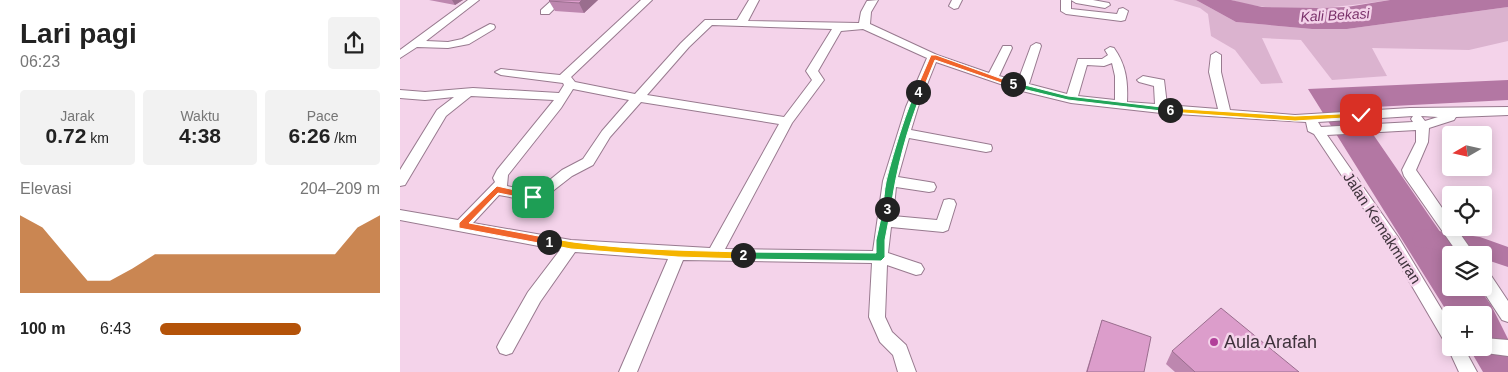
<!DOCTYPE html>
<html lang="id">
<head>
<meta charset="utf-8">
<style>
	body { margin:0; font-family:Helvetica,sans-serif; background:#f2f2f2; color:#222; height:100vh; display:flex; flex-direction:column; font-size:19px; white-space:nowrap }
	* { box-sizing:border-box; margin:0 }
	p { font-size:16px; color:#767676 }
	.icon { flex:none; width:28px; height:28px; fill:none; stroke:currentColor; stroke-width:2; stroke-linecap:round; stroke-linejoin:round }
	.map { position:relative; flex:1; overflow:hidden }
	.panel { display:flex; flex-direction:column; background:#fff; width:400px }
	.panel>* { flex:none }
	.needle { width:32px; rotate:261deg }
	.fabs { position:absolute; left:1042px; top:126px; display:grid; gap:10px }
	.fabs a { display:grid; place-items:center; width:50px; height:50px; border-radius:5px; background:#fff; box-shadow:0 2px 12px #0003; font-size:25px }
	.pin { position:absolute; display:grid; place-items:center; width:42px; height:42px; color:#fff; margin:-21px; border-radius:10px; box-shadow:0 2px 8px #0006 }
	.km { position:absolute; width:25px; height:25px; margin:-12px; border-radius:50%; background:#222; color:#fff; font-size:14px; line-height:25px; text-align:center }
	.round { display:grid; place-items:center; flex:none; width:52px; height:52px; border-radius:5px; background:#f2f2f2 }
	.headline { display:flex; align-items:center; justify-content:space-between; height:85px; padding:0 20px }
	h1 { font-size:28px; font-weight:600; line-height:38px }
	.metrics { display:grid; grid-template-columns:repeat(3,1fr); gap:8px; height:85px; padding:5px 20px }
	.metrics div { display:grid; align-content:center; border-radius:5px; background:#f2f2f2; text-align:center }
	.metrics b { font-size:21px; font-weight:600 }
	.metrics small { font-size:14px; font-weight:400 }
	.metrics p { font-size:14px }
	.chart { height:140px; padding:10px 20px }
	.chart p { display:flex; justify-content:space-between }
	.chart svg { width:100%; height:90px; margin-top:5px; fill:#b45309; opacity:.7 }
	ul { padding:0 20px; list-style:none; font-size:16px }
	li { display:grid; grid-template-columns:80px 60px 1fr; align-items:center; height:38px }
	li i { height:12px; border-radius:6px; background:#b45309 }
	main { display:flex; flex:1; min-height:0 }
	.map>svg:first-child { display:block }
	.green { fill:#dbb3cf }
	.water { fill:#b377a3 }
	.lines { fill:none; stroke-linecap:round; stroke-linejoin:round }
	.river { fill:#b377a3; fill-rule:evenodd }
	.minor-casing { stroke:#987a8f; stroke-width:2 }
	.minor { fill:#fff; fill-rule:evenodd }
	.wall { fill:#bd87af }
	.shaded-wall { fill:#9a6e8e }
	.building { fill:#dc9dcb; stroke:#9a6e8e }
	.split-1 { fill:#f0652b; stroke:#fff }
	.split-2 { fill:#f5b400; stroke:#fff }
	.split-3 { fill:#22a559; stroke:#fff }
	.split-4 { fill:#22a559; stroke:#fff }
	.split-5 { fill:#f0652b; stroke:#fff }
	.split-6 { fill:#22a559; stroke:#fff }
	.split-7 { fill:#f5b400; stroke:#fff }
	.poi-dot { fill:#b2409a; stroke:#f4d3ea; stroke-width:2 }
	.labels { text-anchor:middle; stroke-width:5; stroke-linejoin:round; paint-order:stroke }
	.far-water-label { font-size:14px; font-style:italic; fill:#7a316a; stroke:#f4d3ea }
	.street-label { font-size:15px; fill:#3f333c; stroke:#f4d3ea }
	.near-poi-label { font-size:18px; fill:#3f333c; stroke:#f4d3ea; text-anchor:start }
</style>
</head>
<body>
<main>
<section class="panel">
<div class="headline"><div><h1>Lari pagi</h1><p>06:23</p></div><a class="round"><svg class="icon" aria-label="share" viewBox="0 0 24 24"><path d="M12 15V3M7 8l5-5 5 5M5 13v7h14v-7"/></svg></a></div>
<div class="metrics">
<div><p>Jarak</p><b>0.72<small> km</small></b></div>
<div><p>Waktu</p><b>4:38</b></div>
<div><p>Pace</p><b>6:26<small> /km</small></b></div>
</div>
<div class="chart"><p><span>Elevasi</span>204–209 m</p>
<svg viewBox="0 0 160 44" preserveAspectRatio="none"><path d="M0 44V6L10 12L20 25L30 38L40 38L50 32L60 25L70 25L80 25L90 25L100 25L110 25L120 25L130 25L140 25L150 12L160 6V44z"/></svg>
</div>
<ul>
<li><b>100 m</b>6:43<i style="width:64%"></i></li>
</ul>
</section>
<div class="map">
<svg width="1108" height="372" viewBox="0 0 1108 372">
	<rect width="100%" height="100%" fill="#f4d3ea"/>
	<!-- green -->
	<path class="green" d="M773 0H796L836 22 912 29H947L1108 7V41L1069 50 972 48 987 76 932 80 901 40 862 38 883 83 861 84 835 50 811 36 808 14 800 8Z
		M831 0H990C944 7 875 15 831 0Z"/>
	<!-- water -->
	<path class="water" d="M796 0H831L862 7 916 8 947 7 990 0H1108V7L947 29H912L836 22Z
		M1108 80V100L955 108 1056 255H1051V288H1079L1091 305 1108 339V372H1083L1069 348H1084V315H1051V318L908 89Z"/>
	<g class="lines">
		<!-- river -->
		<path class="river" d="M1024 229 1080 237 1108 247V267L1084 259V255H1068L1015 246 1012 239 1015 232Z"/>
		<!-- minor casing -->
		<g class="minor-casing">
			<path id="minor" d="M68 0H79L26 41 48 42 62 39 90 24 94 25 95 27 94 29 69 44 48 48 17 47 0 58V50Z
				M152 0H163L149 14H141V10Z
				M241 0H252L171 77 175 82 235 94 281 43 305 20H337L349 0H359L348 21 459 23 461 12 467 1 478 0 471 12 470 24 537 55 589 73 603 46H611L612 48 599 76 618 81 631 46 636 43 640 44 641 46 629 84 667 94 678 59H702L708 55 705 50 710 47 714 48C726 65 728 81 727 102L755 104 754 86 739 82 737 80 743 76 764 80 767 105 818 109 809 72 811 55 816 52 821 55V72L830 110 895 115 1010 108 1108 107V115L1056 117 1054 120 1029 128 1028 142 1016 170 1051 221V228H1056L1075 255H1059L1004 176 1002 170 1016 142V130L927 135 998 237 1051 325V348H1064L1077 372H1059L1047 346 988 245 914 134 908 131 906 122 761 113 671 103 618 90 536 62 518 107 511 130 586 144 591 145 592 148 591 151 586 152 509 138 498 177 529 182 534 183 536 187 534 191 529 192 496 187 493 216 537 220 544 200 549 199 554 200 556 204 548 230 543 232 491 227 488 253 521 264 524 269 521 274 516 275 487 265 485 317 492 332 506 345 516 372H498L493 355 480 342 469 317 472 263 283 260 237 372H219L268 259 175 252 140 302 112 353 106 355 100 353 97 347 100 341 128 292 160 250 0 220V210L58 220 95 182 93 178 97 170 154 100 71 96 46 116 5 185 0 186V170L37 110 54 97 25 100 0 98V90L25 92 73 88 159 93 164 85 163 83 101 75 95 72 101 69 160 75ZM312 25 432 29 406 71 412 80 384 117 247 95 289 47ZM463 29 527 58 506 107 483 181 473 251 325 249 392 123 424 80 418 71 441 31ZM712 63 715 76V100L678 96 687 65 704 66ZM173 89 229 100 202 131 183 159 162 170 135 192 107 186 108 175 161 108ZM241 102 379 124 310 248 171 240 73 223 99 195 136 202 148 198 154 190 172 176 193 165 210 137ZM1013 116 1011 119 1013 122 921 127 918 122ZM1021 116 1038 117 1025 121Z
				M552 0H562L558 8 554 9 549 6Z
				M661 0H671V9L717 14 719 9 723 8 728 11 725 20 721 21 666 14 661 11Z
				M671 0H693L709 3 710 5 705 8 676 3Z
				M1084 273 1090 274 1108 301V322L1102 320 1081 288H1084Z
				M1084 338 1108 340V356L1078 352 1076 348H1084Z"/>
		</g>
		<!-- minor -->
		<use href="#minor" class="minor"/>
	</g>
	<!-- wall -->
	<path class="wall" d="M29 0H63L55 5Z
		M150 0H198L184 13 155 11 149 1Z
		M702 320 744 372H686Z
		M772 351 899 372H775L766 364Z"/>
	<!-- shaded-wall -->
	<path class="shaded-wall" d="M52 0H63L55 5Z
		M182 0H198L184 13 179 3Z"/>
	<!-- building -->
	<path class="building" d="M150 0H182L179 3 149 1Z
		M821 308 899 372H795L772 351Z
		M702 320 751 337 744 372H687Z"/>
	<!-- split-1 -->
	<path class="split-1" d="M97 186 133 194 137 197 133 200 98 193 69 223 149 238 154 242 152 244 149 245 59 228V223Z"/>
	<!-- split-2 -->
	<path class="split-2" d="M149 238C212 250 279 250 343 252L347 255 343 259 278 257 171 249 146 244 145 242Z"/>
	<!-- split-3 -->
	<path class="split-3" d="M487 206 491 209 485 240V257L481 261 343 259 338 255 343 252 476 253V240L483 209Z"/>
	<!-- split-4 -->
	<path class="split-4" d="M518 90 522 92C507 129 496 170 491 209L487 212 483 209C484 200 484 191 486 182 489 168 510 95 518 90Z"/>
	<!-- split-5 -->
	<path class="split-5" d="M531 55H536L616 84 610 86 535 60 522 92 516 94 515 92Z"/>
	<!-- split-6 -->
	<path class="split-6" d="M613 82 668 96 770 108 774 110 770 112 668 100 610 86 609 84Z"/>
	<!-- split-7 -->
	<path class="split-7" d="M768 108 895 116 961 113 965 115 961 117 895 121 770 112 768 111Z"/>
	<!-- markers -->
	<circle class="poi-dot" cx="814" cy="342" r="5"/>
	<g class="labels">
		<!-- far-water labels -->
		<g class="far-water-label">
			<text transform="translate(935 15) rotate(-3)" y="5">Kali Bekasi</text>
		</g>
		<!-- street labels -->
		<g class="street-label">
			<text transform="translate(982 228) rotate(57)" y="5">Jalan Kemakmuran</text>
		</g>
		<!-- near-poi labels -->
		<g class="near-poi-label">
			<text x="824" y="348">Aula Arafah</text>
		</g>
	</g>
</svg>
<div class="fabs">
<a><svg class="needle" viewBox="-14 -14 28 28"><path d="M0-13l5 13h-10z" fill="#e53935"/><path d="M0 13l5-13h-10z" fill="#767676"/></svg></a>
<a><svg class="icon" aria-label="locate" viewBox="0 0 24 24"><circle cx="12" cy="12" r="6"/><path d="M12 2v4M12 18v4M2 12h4M18 12h4"/></svg></a>
<a><svg class="icon" aria-label="layers" viewBox="0 0 24 24"><path d="M12 4l9 5-9 5-9-5zM3 14l9 5 9-5"/></svg></a>
<a>+</a>
</div>
<div class="pin" style="left:133px;top:197px;background:#1e9e55"><svg class="icon" aria-label="arrive" viewBox="0 0 24 24"><path d="M6 21V4h12l-3 4 3 4H6"/></svg></div>
<div class="pin" style="left:961px;top:115px;background:#d93025"><svg class="icon" aria-label="check" viewBox="0 0 24 24"><path d="M5 12l5 5 9-10"/></svg></div>
<b class="km" style="left:149px;top:242px">1</b>
<b class="km" style="left:343px;top:255px">2</b>
<b class="km" style="left:487px;top:209px">3</b>
<b class="km" style="left:518px;top:92px">4</b>
<b class="km" style="left:613px;top:84px">5</b>
<b class="km" style="left:770px;top:110px">6</b>
</div>
</main>
</body>
</html>
